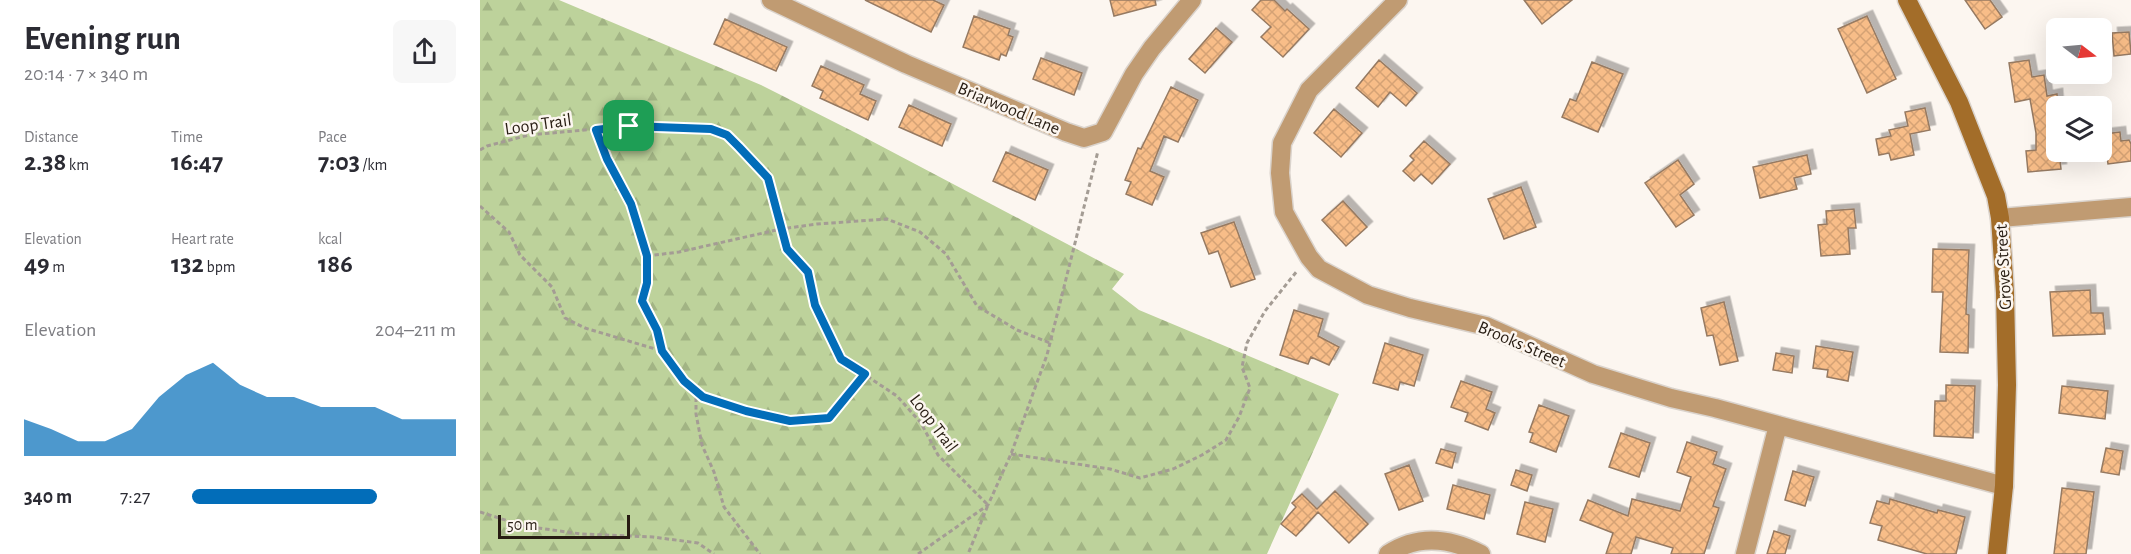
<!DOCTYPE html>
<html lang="en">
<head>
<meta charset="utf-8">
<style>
	body { margin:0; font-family:"Alegreya Sans",sans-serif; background:#f7f7f7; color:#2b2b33; height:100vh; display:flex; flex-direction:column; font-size:22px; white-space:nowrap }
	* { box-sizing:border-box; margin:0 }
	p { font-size:20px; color:#7c7c81 }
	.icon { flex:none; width:33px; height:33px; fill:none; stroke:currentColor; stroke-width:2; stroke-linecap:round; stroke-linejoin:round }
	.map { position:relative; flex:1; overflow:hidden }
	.drawer { display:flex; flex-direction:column; background:#fff; width:480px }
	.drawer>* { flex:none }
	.needle { width:39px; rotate:106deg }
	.tools { position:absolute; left:1566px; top:18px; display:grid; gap:12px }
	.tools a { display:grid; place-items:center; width:66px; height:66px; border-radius:9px; background:#fff; box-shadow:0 6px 24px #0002; font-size:30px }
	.scale { position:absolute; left:18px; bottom:15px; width:132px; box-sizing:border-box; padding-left:6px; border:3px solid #271c12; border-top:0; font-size:16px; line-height:21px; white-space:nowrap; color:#271c12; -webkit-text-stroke:4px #fcf6f0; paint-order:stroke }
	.pin { position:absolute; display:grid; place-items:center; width:51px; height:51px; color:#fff; margin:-26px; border-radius:12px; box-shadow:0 3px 9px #0006 }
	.round { display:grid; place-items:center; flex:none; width:63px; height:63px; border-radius:9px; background:#f7f7f7 }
	.head { display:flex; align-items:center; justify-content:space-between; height:102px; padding:0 24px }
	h1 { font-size:33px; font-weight:700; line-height:45px }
	.metrics { display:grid; grid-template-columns:repeat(3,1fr); gap:9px; height:102px; padding:6px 24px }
	.metrics div { display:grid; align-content:center }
	.metrics b { font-size:26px; font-weight:700 }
	.metrics small { font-size:16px; font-weight:400 }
	.metrics p { font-size:16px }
	.chart { height:168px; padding:12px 24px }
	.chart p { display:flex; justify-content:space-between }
	.chart svg { width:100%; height:108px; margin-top:6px; fill:#026db9; opacity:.7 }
	ul { padding:0 24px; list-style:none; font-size:20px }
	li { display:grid; grid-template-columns:96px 72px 1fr; align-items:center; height:45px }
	li i { height:15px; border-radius:8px; background:#026db9 }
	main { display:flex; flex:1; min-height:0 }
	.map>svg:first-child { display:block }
	.forest { fill:url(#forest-firs) }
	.building { fill:url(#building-cross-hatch); stroke:#967a62; stroke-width:1.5; filter:url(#shadow) }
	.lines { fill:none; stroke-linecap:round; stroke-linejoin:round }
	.street-casing { stroke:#dad3cc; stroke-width:21 }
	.secondary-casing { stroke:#dad3cc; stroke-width:21 }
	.path { stroke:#a49c94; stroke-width:3; stroke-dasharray:4.5 3; stroke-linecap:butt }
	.street { stroke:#c09b72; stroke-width:18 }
	.secondary { stroke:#a36d29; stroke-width:18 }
	.route-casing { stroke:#fff; stroke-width:12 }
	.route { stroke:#026db9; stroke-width:8 }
	.labels { text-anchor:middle; stroke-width:5; stroke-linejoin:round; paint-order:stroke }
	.street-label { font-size:18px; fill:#271c12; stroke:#fcf6f0 }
</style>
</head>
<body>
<main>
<section class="drawer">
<div class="head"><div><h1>Evening run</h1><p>20:14 · 7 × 340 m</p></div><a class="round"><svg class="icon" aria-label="share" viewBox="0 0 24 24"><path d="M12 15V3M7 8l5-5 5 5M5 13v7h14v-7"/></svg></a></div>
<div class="metrics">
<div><p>Distance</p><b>2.38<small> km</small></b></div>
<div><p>Time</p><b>16:47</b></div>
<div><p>Pace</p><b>7:03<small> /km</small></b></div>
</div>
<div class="metrics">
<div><p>Elevation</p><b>49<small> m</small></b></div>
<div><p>Heart rate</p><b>132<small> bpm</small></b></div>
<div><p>kcal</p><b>186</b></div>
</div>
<div class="chart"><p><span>Elevation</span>204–211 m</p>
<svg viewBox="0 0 160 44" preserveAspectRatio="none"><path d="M0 44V29L10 33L20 38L30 38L40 33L50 20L60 11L70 6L80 15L90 20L100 20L110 24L120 24L130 24L140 29L150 29L160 29V44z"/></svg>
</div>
<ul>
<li><b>340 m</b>7:27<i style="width:70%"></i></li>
</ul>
</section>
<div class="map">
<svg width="1651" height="554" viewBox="0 0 1651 554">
	<defs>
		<pattern id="forest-firs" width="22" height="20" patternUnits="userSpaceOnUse" patternTransform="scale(1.5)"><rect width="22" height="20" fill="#bdd29b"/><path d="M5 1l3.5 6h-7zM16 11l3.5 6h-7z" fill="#a2b484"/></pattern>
		<pattern id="building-cross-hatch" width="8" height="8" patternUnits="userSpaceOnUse" patternTransform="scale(1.5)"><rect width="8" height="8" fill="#f8bd88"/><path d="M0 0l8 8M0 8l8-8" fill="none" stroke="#d5a274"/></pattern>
		<filter id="shadow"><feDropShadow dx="5.5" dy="-5.5" stdDeviation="0" flood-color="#0004"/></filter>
	</defs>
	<rect width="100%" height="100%" fill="#fcf6f0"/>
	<!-- forest -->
	<path class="forest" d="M0 0H79L281 85 382 136 644 274 632 289 659 310 859 394 787 554H0Z"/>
	<!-- building -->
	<path class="building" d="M385 0H453L464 5 451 32Z
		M630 0H675L676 5 634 16Z
		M781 0H794L805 11 807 9 829 29 803 57 781 37 791 27 772 10Z
		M1044 0H1092L1062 24Z
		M1485 0H1510L1522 17 1505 29Z
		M494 16 530 29 528 35 533 37 526 56 521 54 519 60 483 47Z
		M1387 16 1416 79 1387 93 1358 29Z
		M245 19 307 47 296 71 234 44Z
		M736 28 752 42 725 73 709 59Z
		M1649 32 1651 54 1634 56 1632 33Z
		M561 58 602 73 594 95 553 79Z
		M899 60 937 93 926 106 910 92 898 107 876 88Z
		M1549 60 1552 77 1564 75 1567 96 1577 94 1578 106 1568 109 1572 148H1576V152H1579L1581 169 1548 172 1546 151 1556 150V133L1550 99 1535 102 1529 63Z
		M1112 62 1143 74 1118 132 1082 117 1090 99 1096 101Z
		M341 66 384 85 380 94 396 101 388 120 340 98 343 91 332 86Z
		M691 87 718 100 698 142 684 136 670 171 684 177 672 205 646 194 651 182 645 180 658 148 661 149Z
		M429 105 471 124 462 146 419 127Z
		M1445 108 1450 130 1430 134 1434 155 1411 160 1409 153 1399 155 1396 139 1411 136 1409 130 1428 126 1425 112Z
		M854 109 882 133 861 157 834 133Z
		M1640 132 1641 141 1649 140 1651 144V161L1628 164 1624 134Z
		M944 141 970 164 952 184 941 174 934 181 923 171 934 160 930 156Z
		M526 152 568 170 555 200 513 181Z
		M1327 155 1331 174 1314 178 1317 189 1280 198 1273 167Z
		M1198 160 1214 184 1200 195 1214 215 1196 227 1165 183Z
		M1041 187 1056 227 1024 239 1008 199Z
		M863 201 887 227 866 246 842 220Z
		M1374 209 1376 228H1368L1370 254 1341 256 1338 225 1347 224 1346 211Z
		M754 222 775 279 751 287 738 251 729 254 721 233Z
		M1453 249 1489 250 1486 314 1489 315 1488 353 1460 352 1463 292H1452Z
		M1610 290 1611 313H1623L1625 334 1573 336 1570 292Z
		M1244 302 1258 361 1240 365 1233 335 1227 336 1221 308Z
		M814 310 843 319 838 336 859 347 849 365 831 357 828 364 800 355Z
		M905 343 943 355 934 386 920 382 918 390 893 383Z
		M1336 346 1373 352 1368 381 1347 377 1348 370 1333 368Z
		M1296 353 1314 356 1312 373 1293 370Z
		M981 381 1012 392 1006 409 1015 413 1008 430 985 421 988 413 971 407Z
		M1466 385 1495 386 1493 438 1454 436 1455 401H1466Z
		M1582 386 1628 391 1625 419 1579 413Z
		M1059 405 1089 416 1076 452 1050 442 1053 433 1049 432Z
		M1141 433 1170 443 1159 477 1129 467Z
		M1207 442 1237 452 1233 464 1246 469 1233 506 1239 508 1224 554H1191L1193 548 1156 537 1151 554H1126L1133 533 1100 520 1108 500 1148 516 1152 499 1200 511 1211 477 1197 472Z
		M1626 448 1643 451 1639 475 1621 472Z
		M961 449 976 453 972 468 956 463Z
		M929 465 943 501 919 510 905 474Z
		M1036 470 1052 475 1047 491 1031 485Z
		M1313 471 1334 477 1325 506 1305 500Z
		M973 485 1010 495 1004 519 967 509Z
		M1582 488 1614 492 1606 554H1574Z
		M855 491 888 524 869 543 838 512 816 536 801 524 816 507 812 503 822 494 837 509Z
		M1410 499 1457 513 1458 510 1485 517 1476 554H1447L1398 540 1402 526 1390 523 1397 501 1409 504Z
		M1045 502 1073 509 1065 542 1037 534Z
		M1294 531 1310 536 1305 554H1287Z"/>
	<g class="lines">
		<!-- street casing -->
		<g class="street-casing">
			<path id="street" d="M291 0 426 64 586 132 604 138 623 132 654 74 672 48 712 0
				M918 0 829 90 802 143 800 173 804 212 829 257 839 269 888 295 930 308 1006 326 1113 374 1191 398 1235 408 1524 486
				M1520 218 1651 207
				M908 554C938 534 970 538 1001 554
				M1265 554 1298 425"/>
		</g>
		<!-- secondary casing -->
		<g class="secondary-casing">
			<path id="secondary" d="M1427 0 1479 102 1516 196 1520 218 1525 293 1527 385 1524 486 1517 554"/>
		</g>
		<!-- path -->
		<path class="path" d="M116 130 127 159 151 205 167 256V283L162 301 177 329 182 351
			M0 150 7 146 49 135 149 126 231 129 247 135 288 179 307 249 328 272 335 305 361 359 417 396 441 423 458 455 508 505 488 554
			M0 206 29 232 40 255 72 287 85 318 105 328 182 351 204 381 223 397 266 411 310 421 349 418 384 375
			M167 256 199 252 301 229 337 224 407 219 440 232 466 254 497 306 537 330 570 343
			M216 390V414L222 445 234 472 244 507 280 554
			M531 454 630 469 660 478 693 469 722 455 746 440 759 417 770 388 762 367 767 343 785 311 817 271
			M0 512 44 526 101 534 173 537 218 543 234 554
			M438 554 508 505 531 454 567 355 618 151"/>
		<!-- street -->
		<use href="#street" class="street"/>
		<!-- secondary -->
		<use href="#secondary" class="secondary"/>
	</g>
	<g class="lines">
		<!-- route casing -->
		<g class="route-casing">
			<path id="route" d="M149 126 231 129 247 135 259 147 288 178 307 249 328 272 335 305 361 359 385 374 349 418 310 421 266 411 223 397 204 381 182 351 177 330 162 301 167 283V256L151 204 127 159 116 130Z"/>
		</g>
		<!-- route -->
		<use href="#route" class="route"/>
	</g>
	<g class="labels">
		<!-- street labels -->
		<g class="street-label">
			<text transform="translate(529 108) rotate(23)" y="6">Briarwood Lane</text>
			<text transform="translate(58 124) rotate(-8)" y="6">Loop Trail</text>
			<text transform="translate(1523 267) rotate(-93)" y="6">Grove Street</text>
			<text transform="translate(1042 344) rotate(23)" y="6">Brooks Street</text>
			<text transform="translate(454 423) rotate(53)" y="6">Loop Trail</text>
		</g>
	</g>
</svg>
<div class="tools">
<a><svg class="needle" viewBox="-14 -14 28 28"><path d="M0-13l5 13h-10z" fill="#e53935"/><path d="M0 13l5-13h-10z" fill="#7c7c81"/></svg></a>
<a><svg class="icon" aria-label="layers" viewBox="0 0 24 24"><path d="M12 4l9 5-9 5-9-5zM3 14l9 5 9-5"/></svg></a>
</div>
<div class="scale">50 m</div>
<div class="pin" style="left:149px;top:126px;background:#1e9e55"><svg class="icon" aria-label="arrive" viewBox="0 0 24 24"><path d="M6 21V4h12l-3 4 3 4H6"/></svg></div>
</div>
</main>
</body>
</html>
